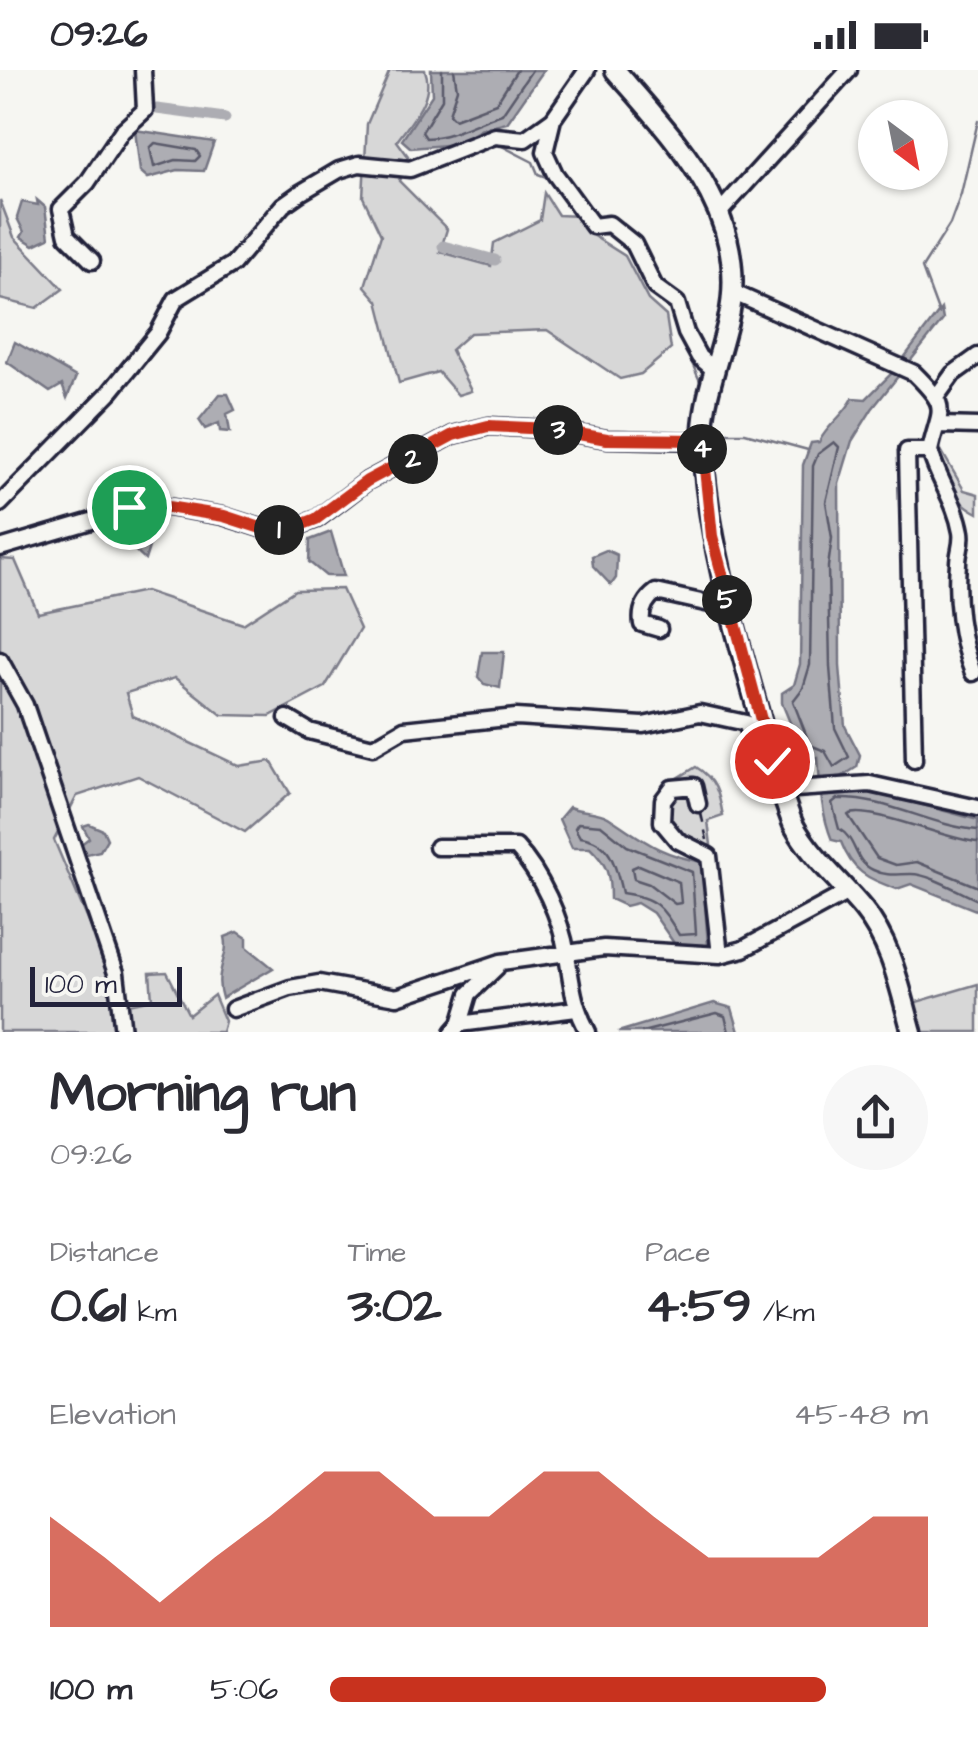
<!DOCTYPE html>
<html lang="en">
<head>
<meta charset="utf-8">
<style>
	body { margin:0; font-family:"Architects Daughter",sans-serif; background:#f7f7f7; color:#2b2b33; height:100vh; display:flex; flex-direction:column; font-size:38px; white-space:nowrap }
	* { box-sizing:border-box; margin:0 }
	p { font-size:32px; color:#7c7c81 }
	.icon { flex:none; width:55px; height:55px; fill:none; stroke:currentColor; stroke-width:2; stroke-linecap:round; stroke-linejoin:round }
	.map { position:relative; height:962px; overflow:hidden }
	.drawer { display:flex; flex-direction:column; background:#fff; flex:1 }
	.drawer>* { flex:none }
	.needle { width:65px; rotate:148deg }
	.fabs { position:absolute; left:858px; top:30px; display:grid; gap:20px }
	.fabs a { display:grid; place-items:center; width:90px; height:90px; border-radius:50%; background:#fff; box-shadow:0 2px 8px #0004; font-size:50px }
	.scale { position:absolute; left:30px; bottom:25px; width:152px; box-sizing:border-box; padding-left:10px; border:5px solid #22223b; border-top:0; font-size:28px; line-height:35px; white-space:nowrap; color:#22223b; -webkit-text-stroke:8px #f6f6f2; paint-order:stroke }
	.pin { position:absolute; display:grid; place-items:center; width:85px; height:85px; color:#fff; margin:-42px; border:5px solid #fff; border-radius:50%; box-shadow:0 2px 10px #0007 }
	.km { position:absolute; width:50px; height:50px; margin:-25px; border-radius:50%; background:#222; color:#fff; font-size:28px; line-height:50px; text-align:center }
	.round { display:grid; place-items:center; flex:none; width:105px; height:105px; border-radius:52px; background:#f7f7f7 }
	.head { display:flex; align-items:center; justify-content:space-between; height:170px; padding:0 50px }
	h1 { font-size:55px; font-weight:700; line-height:75px }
	.stats { display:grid; grid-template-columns:repeat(3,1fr); gap:15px; height:170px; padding:10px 50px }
	.stats div { display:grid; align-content:center }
	.stats b { font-size:50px; font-weight:700 }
	.stats small { font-size:28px; font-weight:400 }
	.stats p { font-size:28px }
	.chart { height:280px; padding:20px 50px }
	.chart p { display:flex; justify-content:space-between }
	.chart svg { width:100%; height:180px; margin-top:10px; fill:#c8321e; opacity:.7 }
	ul { padding:0 50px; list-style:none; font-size:32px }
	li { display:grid; grid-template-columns:160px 120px 1fr; align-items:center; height:75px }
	li i { height:25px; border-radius:12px; background:#c8321e }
	.status { display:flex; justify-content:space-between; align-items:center; height:70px; padding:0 50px; background:#fff; direction:ltr }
	.status svg { height:28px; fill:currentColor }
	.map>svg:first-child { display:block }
	.green { fill:#d7d7d7; stroke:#7c7c89; stroke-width:2.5 }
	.water { fill:#adadb3; stroke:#757583; stroke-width:2.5 }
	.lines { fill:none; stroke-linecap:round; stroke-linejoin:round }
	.shore { stroke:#5a5a6b; stroke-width:2.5 }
	.stream { stroke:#757583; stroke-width:2.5 }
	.canal { stroke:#adadb3; stroke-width:11 }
	.minor-casing { stroke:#22223b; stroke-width:21 }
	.major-casing { stroke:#22223b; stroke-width:25 }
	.path { stroke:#22223b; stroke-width:2.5; stroke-dasharray:10 8; stroke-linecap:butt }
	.minor { stroke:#f6f6f2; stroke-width:14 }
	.major { stroke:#f6f6f2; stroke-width:18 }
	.route-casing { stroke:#fff; stroke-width:20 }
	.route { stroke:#c8321e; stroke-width:12 }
</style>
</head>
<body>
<div class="status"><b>09:26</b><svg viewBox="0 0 49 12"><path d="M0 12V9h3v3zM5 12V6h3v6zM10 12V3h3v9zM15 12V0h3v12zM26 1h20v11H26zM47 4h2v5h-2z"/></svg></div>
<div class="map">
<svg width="978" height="962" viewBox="0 0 978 962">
	<rect width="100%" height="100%" fill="#f6f6f2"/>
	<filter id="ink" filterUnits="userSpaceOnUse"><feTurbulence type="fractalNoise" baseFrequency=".01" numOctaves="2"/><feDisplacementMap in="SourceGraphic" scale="20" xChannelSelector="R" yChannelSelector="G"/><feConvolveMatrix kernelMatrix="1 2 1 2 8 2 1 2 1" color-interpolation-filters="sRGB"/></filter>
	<g filter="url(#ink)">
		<!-- green -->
		<path class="green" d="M390 0H425C435 27 412 50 397 71L408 86 399 111 447 159 440 182 491 196 494 173 540 150 544 123 558 145 579 146 592 165 625 186 648 230 666 246 671 279 641 304 620 309 547 260 470 263 451 280 471 321 458 325 438 302 399 313 378 231 365 216 381 165 363 127 367 54Z
			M0 130 14 167 63 219 37 238 0 229Z
			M941 380 964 420 978 424V443C953 430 939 408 941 380Z
			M0 489 15 490 38 543 145 521 243 554 295 520 342 519 360 559 325 617 270 646 222 645 175 608 126 623 133 646 239 696 271 691 290 723 245 762 138 706 77 726 54 770 124 935 152 929 150 903 167 902 189 945 214 925 225 951 222 962H0Z
			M696 697C716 709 719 723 723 746L708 751 711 775C685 780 677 765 665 744L673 711Z
			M978 914V962H920L913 933Z"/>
		<!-- water -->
		<path class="water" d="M431 0H544L507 53 482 59 457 74 411 78 402 70 432 25Z
			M135 60 214 72 204 101 178 100 148 108 140 101Z
			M37 130 45 137 49 168 34 175 21 167 24 162 17 148 22 132 38 135Z
			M941 239 943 250 872 339 852 371 839 414 840 596 845 656 860 685 857 697 835 711 978 750V841L911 814 897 819C867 809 852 801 841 772L832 770C821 743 820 716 818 687L805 689 782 633V623L794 615 800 594 803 395 811 373 819 372C828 354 844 346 853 328L866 329 894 301Z
			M15 272 76 307 67 328 62 315 50 322 7 292Z
			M220 324H228L235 340 227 344 230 362 220 361 219 353 205 359 199 350Z
			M158 448 145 490C130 477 124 470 133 450Z
			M331 462 344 506H326L309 492 310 470Z
			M606 480 617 485 616 508 611 515 593 496 592 486Z
			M482 582H504L500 618 484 614 478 607Z
			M569 737C581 742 598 741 608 747 644 770 657 784 702 792L708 876H676L653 843 637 833 625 836 610 829C610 805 608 795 590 778H572L559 749Z
			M89 754 103 760 107 769 100 781 82 785 80 775 89 768 83 756Z
			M238 862 247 868V877L273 898 222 928C213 901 230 887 225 867Z
			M714 933 732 938 739 962H618Z"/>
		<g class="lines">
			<!-- shore -->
			<path class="shore" d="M442 0V29L422 62 426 68C454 67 476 52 502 44L532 0
				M454 0 457 19 449 44 454 49 496 33 517 0
				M155 73 196 80 200 86 195 91 176 90 154 97 150 78Z
				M834 372 839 377 826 432 832 468 828 497 830 597 835 658 849 687 834 697 825 681 810 675 793 631 803 618 810 595 813 396 818 384Z
				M578 753 601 755 627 776 692 802 696 864 679 865C661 835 656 828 622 823 616 797 612 771 580 767L575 758Z
				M978 760C930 756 886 727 837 729L832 733 839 759C857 769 853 791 873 800 888 807 896 804 911 804 931 804 960 823 978 830
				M978 772C950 771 866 734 848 745L877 788 896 795 917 792 978 817
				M639 795 679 812 681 833 675 834 649 814 634 809 632 798Z
				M642 962 717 943 725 946 729 962"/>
			<!-- stream -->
			<path class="stream" d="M496 73 533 92 538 104 549 108
				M614 166 633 185
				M642 206 648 220 666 233
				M939 244 922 198 950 154 961 124 978 51
				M680 266 703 318
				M711 363H745L808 380"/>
			<!-- canal -->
			<path class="canal" d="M157 39 225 48
				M443 176 495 190"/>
			<!-- minor casing -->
			<g class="minor-casing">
				<path id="minor" d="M553 49 545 82 555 104 593 156 609 154 634 174 655 217 677 233 686 263 699 287 713 299
					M720 142 849 0
					M92 191 67 166 61 139 87 113 122 61 145 40 143 0
					M732 222 914 303C952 340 939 338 930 381H907L914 690
					M937 326 953 304 978 286
					M941 355 978 356
					M930 381C938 410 956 432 961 462 963 473 958 482 958 493 955 528 960 570 973 603
					M0 434 110 322 158 263 176 229 233 194 283 135 300 123 339 100 359 94 410 99 495 66 525 69 553 49 587 0
					M0 478 149 434 223 446 270 461 293 458 317 449 367 411 453 365 489 356 550 359 607 369 702 371
					M659 559 642 554C640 540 645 530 656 522L728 538
					M0 590 25 635 116 903 123 962
					M287 648 309 661 373 677 404 659 516 647 643 655 700 643 746 653 758 688 771 686
					M780 720 870 714 978 738
					M698 734 694 716 672 718 663 730 662 752 677 770 709 786 720 885
					M437 777H516C541 804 561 848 567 885 572 915 573 934 588 962
					M233 939 290 918 319 913 397 927 501 892 604 878 720 885 743 879 848 822
					M460 954 469 924 497 897
					M453 962 460 954 576 939"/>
			</g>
			<!-- major casing -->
			<g class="major-casing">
				<path id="major" d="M615 0C678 73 752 146 728 251 717 298 699 337 703 385 709 470 732 549 755 630 767 672 777 714 793 754 811 787 839 810 863 839 892 874 900 919 912 962"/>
			</g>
			<!-- path -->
			<path class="path" d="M701 743 707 770"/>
			<!-- minor -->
			<use href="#minor" class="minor"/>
			<!-- major -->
			<use href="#major" class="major"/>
		</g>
	</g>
	<g class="lines" filter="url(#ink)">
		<!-- route casing -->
		<g class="route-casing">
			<path id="route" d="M129 437 149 434 224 446 270 461 293 458 316 449 367 411 453 365 488 356 550 359 607 369 702 370 712 466 772 691"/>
		</g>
		<!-- route -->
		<use href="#route" class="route"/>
	</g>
</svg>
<div class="fabs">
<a><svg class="needle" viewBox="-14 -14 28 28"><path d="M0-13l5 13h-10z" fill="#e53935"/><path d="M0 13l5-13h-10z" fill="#7c7c81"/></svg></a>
</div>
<div class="scale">100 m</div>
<div class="pin" style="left:129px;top:437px;background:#1e9e55"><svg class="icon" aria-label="arrive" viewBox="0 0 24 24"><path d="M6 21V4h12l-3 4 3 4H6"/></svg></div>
<div class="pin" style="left:772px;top:691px;background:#d93025"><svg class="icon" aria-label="check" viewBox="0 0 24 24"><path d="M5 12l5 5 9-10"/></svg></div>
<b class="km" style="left:279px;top:460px">1</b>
<b class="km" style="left:413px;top:389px">2</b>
<b class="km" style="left:558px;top:360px">3</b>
<b class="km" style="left:702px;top:379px">4</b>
<b class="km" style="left:727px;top:530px">5</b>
</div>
<section class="drawer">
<div class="head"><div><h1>Morning run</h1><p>09:26</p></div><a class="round"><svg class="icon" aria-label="share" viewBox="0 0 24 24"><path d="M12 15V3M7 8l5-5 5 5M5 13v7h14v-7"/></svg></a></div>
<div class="stats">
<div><p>Distance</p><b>0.61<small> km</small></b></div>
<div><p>Time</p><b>3:02</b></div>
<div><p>Pace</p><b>4:59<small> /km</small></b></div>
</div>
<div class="chart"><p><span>Elevation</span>45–48 m</p>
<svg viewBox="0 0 160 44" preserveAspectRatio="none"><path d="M0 44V17L10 27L20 38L30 27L40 17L50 6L60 6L70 17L80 17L90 6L100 6L110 17L120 27L130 27L140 27L150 17L160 17V44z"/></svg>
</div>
<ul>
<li><b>100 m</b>5:06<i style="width:83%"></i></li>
</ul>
</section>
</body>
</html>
